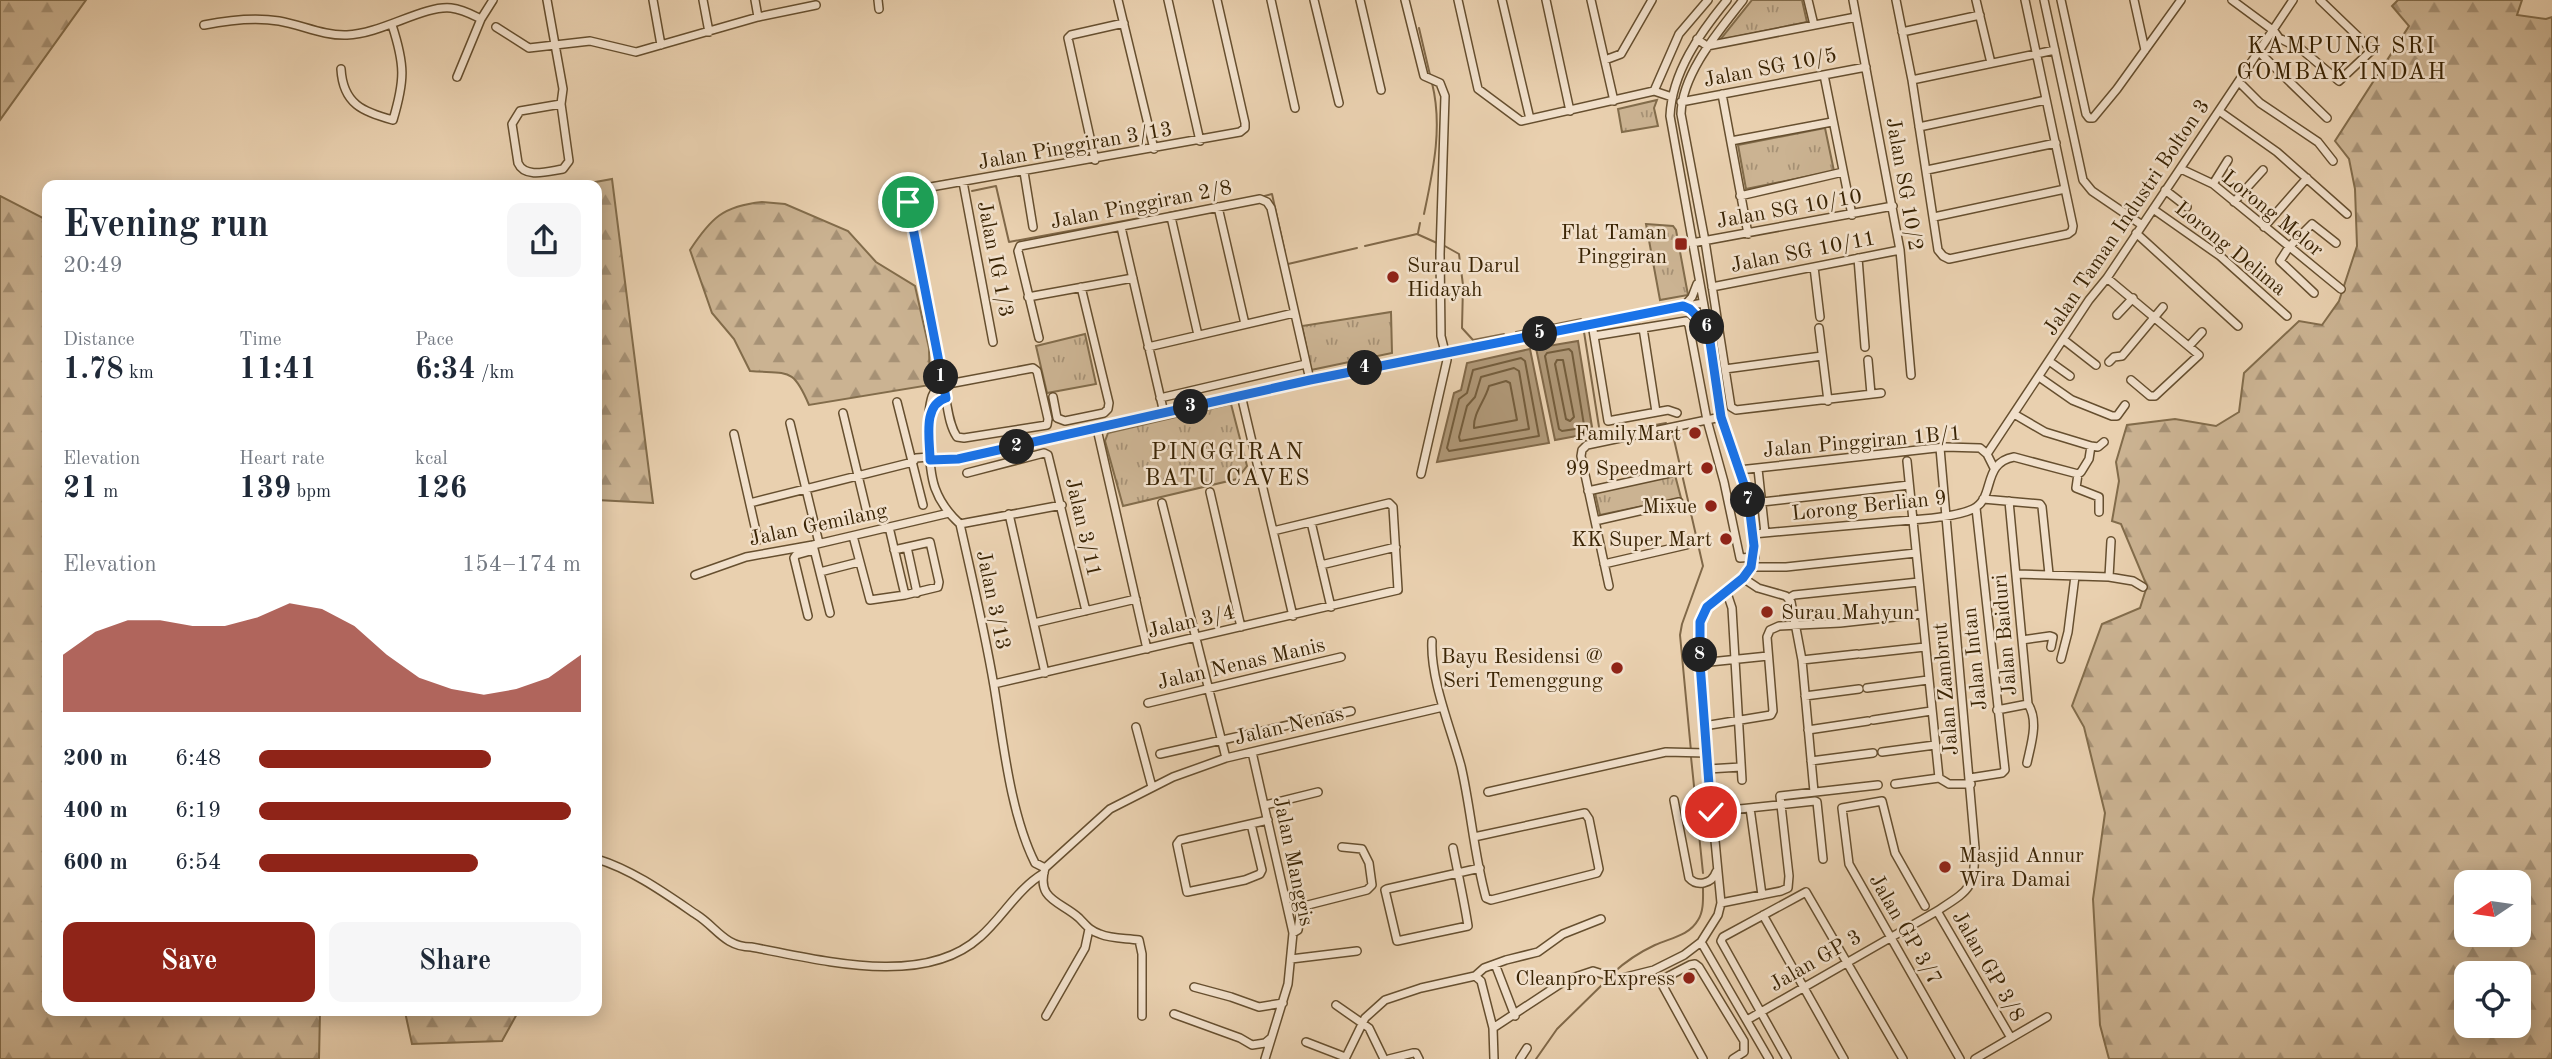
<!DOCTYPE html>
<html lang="en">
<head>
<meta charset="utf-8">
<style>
	body { margin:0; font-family:"Old Standard TT",serif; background:#f6f6f7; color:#1f2937; height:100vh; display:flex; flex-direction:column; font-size:26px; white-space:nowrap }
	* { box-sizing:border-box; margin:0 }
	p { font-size:23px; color:#747a83 }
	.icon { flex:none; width:38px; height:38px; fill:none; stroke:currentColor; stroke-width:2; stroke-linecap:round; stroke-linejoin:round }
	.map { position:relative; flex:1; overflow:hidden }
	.panel { position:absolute; left:42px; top:180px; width:560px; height:836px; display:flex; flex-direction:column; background:#fff; border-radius:14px; box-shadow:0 4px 18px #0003 }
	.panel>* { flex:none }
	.needle { width:46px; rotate:257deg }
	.fabs { position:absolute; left:2454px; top:870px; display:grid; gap:14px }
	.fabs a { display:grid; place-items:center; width:77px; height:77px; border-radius:14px; background:#fff; box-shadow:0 4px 18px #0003; font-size:35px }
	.pin { position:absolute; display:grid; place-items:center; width:60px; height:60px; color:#fff; margin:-30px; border:4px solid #fff; border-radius:50%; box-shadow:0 2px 7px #0007 }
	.km { position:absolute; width:35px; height:35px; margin:-18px; border-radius:50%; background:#222; color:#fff; font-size:19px; line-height:35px; text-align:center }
	.round { display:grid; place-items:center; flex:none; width:74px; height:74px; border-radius:14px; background:#f6f6f7 }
	.headline { display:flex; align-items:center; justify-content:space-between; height:119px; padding:0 21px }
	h1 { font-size:38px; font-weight:700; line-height:52px }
	.stats { display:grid; grid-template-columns:repeat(3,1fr); gap:10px; height:119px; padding:7px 21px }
	.stats div { display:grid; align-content:center }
	.stats b { font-size:30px; font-weight:700 }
	.stats small { font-size:19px; font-weight:400 }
	.stats p { font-size:19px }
	.chart { height:196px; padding:14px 21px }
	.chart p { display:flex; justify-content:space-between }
	.chart svg { width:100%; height:126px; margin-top:7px; fill:#8f2418; opacity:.7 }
	.action { display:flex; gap:14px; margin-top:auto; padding:14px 21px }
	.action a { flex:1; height:80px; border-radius:14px; background:#8f2418; color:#fff; font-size:28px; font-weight:700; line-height:80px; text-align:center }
	.action a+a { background:#f6f6f7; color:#1f2937 }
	ul { padding:0 21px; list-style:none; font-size:23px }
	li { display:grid; grid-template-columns:112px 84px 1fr; align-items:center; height:52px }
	li i { height:18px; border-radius:9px; background:#8f2418 }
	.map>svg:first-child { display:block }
	.grass { fill:url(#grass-tufts); stroke:#826c4b; stroke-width:2 }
	.forest { fill:url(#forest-firs); stroke:#826c4b; stroke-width:2; fill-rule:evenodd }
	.water { fill:#ae9675; stroke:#806848; stroke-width:2 }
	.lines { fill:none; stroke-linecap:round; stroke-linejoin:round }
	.shore { stroke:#745d3c; stroke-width:2 }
	.stream { stroke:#806848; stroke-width:2 }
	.minor-casing { stroke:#664f2f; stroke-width:10 }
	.minor { stroke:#f1e0cb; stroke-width:7 }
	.route-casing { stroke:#fff; stroke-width:14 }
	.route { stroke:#1a73e8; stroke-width:9 }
	.poi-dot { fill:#8f2418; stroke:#f1e0cb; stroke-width:2.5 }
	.labels { text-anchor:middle; stroke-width:5; stroke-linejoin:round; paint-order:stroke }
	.street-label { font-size:21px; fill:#3a2404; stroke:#f1e0cb }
	.poi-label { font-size:21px; fill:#3a2404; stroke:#f1e0cb; text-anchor:end }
	.neighbourhood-label { font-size:23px; letter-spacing:2px; fill:#3a2404; stroke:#f1e0cb }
</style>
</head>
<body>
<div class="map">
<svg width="2552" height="1059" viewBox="0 0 2552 1059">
	<defs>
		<pattern id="grass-tufts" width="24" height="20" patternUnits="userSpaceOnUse" patternTransform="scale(1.75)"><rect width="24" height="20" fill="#cbb392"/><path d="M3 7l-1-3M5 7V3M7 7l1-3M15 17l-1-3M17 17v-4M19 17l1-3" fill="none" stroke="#a69175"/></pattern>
		<pattern id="forest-firs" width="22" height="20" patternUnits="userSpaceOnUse" patternTransform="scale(1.75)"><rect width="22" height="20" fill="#cbb392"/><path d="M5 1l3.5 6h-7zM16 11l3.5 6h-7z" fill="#a69175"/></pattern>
	</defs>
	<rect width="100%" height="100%" fill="#e9d0af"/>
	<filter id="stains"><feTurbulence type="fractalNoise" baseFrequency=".00286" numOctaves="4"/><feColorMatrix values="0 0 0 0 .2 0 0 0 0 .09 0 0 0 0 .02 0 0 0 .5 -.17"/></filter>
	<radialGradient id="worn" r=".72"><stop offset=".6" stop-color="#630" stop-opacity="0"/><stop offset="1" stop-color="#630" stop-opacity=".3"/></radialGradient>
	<!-- grass -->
	<path class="grass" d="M1752 0H1802L1807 22 1720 40Z
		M1657 100 1654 108 1658 126 1622 132 1618 109Z
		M1825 128 1834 171 1746 189 1738 145Z
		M1646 224 1673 226 1676 230 1688 295 1660 300Z
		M1391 312 1392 353 1311 370 1302 326Z
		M1085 334 1096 384 1047 393 1036 346Z
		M1231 404 1247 466 1237 479 1123 506 1105 441 1108 433Z
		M1675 475 1681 498 1600 515 1595 493Z"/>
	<!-- forest -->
	<path class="forest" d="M0 0H86L0 120Z
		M2398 0H2522L2517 15 2546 19 2552 17V1059H2109L2100 1025 2093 899 2105 813 2084 727 2072 706 2102 624 2140 608 2147 586 2121 524 2112 521 2119 481 2116 462 2127 425 2175 419 2216 426 2239 412 2244 373 2299 321 2322 325 2339 301 2357 246 2355 189 2349 159 2335 141 2409 26 2392 6ZM2466 882H2518V934H2466ZM2466 973H2518V1026H2466Z
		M612 179 653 503 597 500V186L579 185Z
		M0 196 47 220V1012H320L319 1059H0Z
		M762 202 785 204 848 231 876 262 915 286 929 348 930 385 809 405C793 367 789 374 750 371L734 339 712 313 690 250C711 218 723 206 762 202Z
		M405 1012H518L502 1041 412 1044Z"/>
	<!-- water -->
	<path class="water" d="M1578 341 1593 433 1555 440 1536 348Z
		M1530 349 1549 443 1437 462 1454 393 1461 390 1467 363Z"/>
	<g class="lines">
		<!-- shore -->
		<path class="shore" d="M1569 349 1572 352 1584 425 1582 428 1562 431 1559 429 1545 356 1547 353Z
			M1521 358 1525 361 1539 436 1449 451 1447 448 1459 399 1467 393 1473 370Z
			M1563 360 1574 417 1570 421 1566 419 1555 364 1557 360Z
			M1514 368 1519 371 1529 429 1460 441 1459 437 1467 406 1475 397 1481 377Z
			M1506 381 1510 383 1517 420 1474 428C1473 413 1485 401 1489 386Z"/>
		<!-- stream -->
		<path class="stream" d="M1419 28 1430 75
			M920 185 969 177
			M902 189 915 186
			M972 191 996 186 1009 242 1156 215
			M1261 197 1272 194 1285 253
			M1168 213 1194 208
			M1424 214C1433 171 1443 127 1432 83
			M1418 233 1420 223
			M1443 245 1459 254 1463 285 1462 328 1473 340 1504 334
			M1365 246 1417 234 1437 243
			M1288 264 1357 248
			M1516 332 1581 319
			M1584 332 1599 427 1602 435 1666 423
			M1673 435 1703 566 1682 624 1680 635 1691 751
			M1691 757 1703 873
			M1613 973C1625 962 1640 952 1655 945 1670 938 1689 936 1698 920 1704 911 1703 898 1703 887
			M1536 1059 1557 1029 1607 980"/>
		<!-- minor casing -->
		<g class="minor-casing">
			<path id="minor" d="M547 0 563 89 561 104 569 161 563 169C549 171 525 179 518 163L512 124 520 111 561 104
				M653 0 661 45
				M703 0 709 32
				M755 0 758 17
				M878 0 879 9
				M1118 0 1154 149
				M1168 0 1200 141
				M1271 0 1295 108
				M1314 0 1339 103
				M1360 0 1381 90
				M1405 0 1424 76 1440 83 1445 96 1440 254 1441 336 1447 360 1421 474
				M1458 0 1478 89 1521 121 1654 91 1672 97
				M1502 0 1530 119
				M1546 0 1570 111
				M1591 0 1614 101
				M1743 0C1719 31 1682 73 1681 114L1705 241 1731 407 1736 410 1881 393
				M1808 0 1814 25
				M1853 0 1900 250 1911 375
				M1896 0 1912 80 1938 250 1943 256 1949 259 2068 234 2072 231 2073 226 2025 0
				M1976 0 1991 63
				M2044 0 2083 180 2092 191 2142 225
				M2061 0 2086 114 2089 118H2093L2117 89 2181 0
				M2134 0 2145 50
				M2232 0 2274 31 2279 38 2301 49 2339 81 2372 50 2320 0
				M204 25C229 20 254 17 279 21 302 25 324 36 347 35 381 34 424 5 451 8 462 9 471 14 481 19
				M496 27 529 48 590 41 636 52 758 17 816 5
				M1902 32 1980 15
				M1697 39 1707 46 1856 17
				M2259 52 2327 118
				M1605 60 1621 54 1652 0
				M341 69C343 104 363 112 393 120 405 80 405 65 392 25
				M1824 75 1852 215
				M457 77 481 19 493 0
				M1912 80 2055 50
				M2239 82 2260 103 2318 142 2333 161
				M1654 91 1679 34 1708 0
				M1722 94 1748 234
				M1681 102 1866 67
				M2219 111 2277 152 2347 214
				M1919 127 2046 100
				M1731 141 1832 122
				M1095 160 1068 38 1071 35 1124 23
				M2181 169 2213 184 2341 289
				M1927 170 2056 143
				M1024 172 1033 227
				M963 182 993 342
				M2213 184 2228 160
				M2165 190 2187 207
				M1740 196 1843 172
				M2234 202 2263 170
				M1218 207 1245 324
				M2153 209 2220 256 2287 316
				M1171 217 1198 335
				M1934 217 2065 189
				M1121 227 1164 413
				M2264 227 2307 178
				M2136 233 2238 326
				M1692 243 1893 206
				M1858 258 1865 347
				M1814 267 1820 317
				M2107 278 2199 355 2155 396H2150L2131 380
				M1712 287 1900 250
				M2314 293 2280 261 2289 247 2312 224 2336 243
				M1028 297 1133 278
				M1684 306 1691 309 1706 326
				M1684 306 1692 297 1697 284
				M2117 315 2133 298
				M1592 324 1608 421 1668 410 1677 413
				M1643 328 1656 412
				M1819 328 1828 401
				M1594 336 1686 321 1689 325 1707 420 1724 482 1740 558 1755 557
				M1039 338 1018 251 1020 246 1260 199 1267 202 1271 208 1310 380
				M2064 340 2096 365
				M2189 346 2202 332
				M1148 347 1294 313
				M1868 360 1871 394
				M2049 361 2070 376
				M2109 362 2114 357 2122 356 2163 307
				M1725 369 1822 356
				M2039 377 2072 400 2112 416H2117L2125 405
				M943 385 1033 368 1037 371 1048 419 1047 425 964 438 957 437C949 425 948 409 945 395 931 331 922 266 908 202L914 190 1240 132 1245 128V123L1217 0
				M944 389 935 391C924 404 929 471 935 488 940 502 949 514 960 524
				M1241 395 1293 616
				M1053 397 1057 418 1065 421 1104 413 1108 409 1109 403 1081 287
				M1160 398 1306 364
				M897 402 923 505
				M843 413 868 517
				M930 414 938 402 946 398
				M2014 414 2045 432 2091 446 2098 447 2104 442
				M790 423 819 543
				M1097 429 1147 649
				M734 434 758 540
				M1987 454 2089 300 2107 278 2293 0
				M930 460 958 459 1310 380 1703 303
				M1907 461 1939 778
				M1758 469 1765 533
				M1739 470 1945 447 1980 448 1987 454 1994 468
				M967 473 1044 453 1048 455 1086 611
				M2078 474 2076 488 2099 497V512
				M1588 491 1670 473
				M1210 492 1241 627
				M1983 499 2040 504 2042 507 2049 574
				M2009 501 2028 704C2039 721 2031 744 2027 763
				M1762 502 1909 485
				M750 503 913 462 916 458 930 457
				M1162 503 1226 758
				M1009 514 1045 673
				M1595 521 1679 502
				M1311 522 1331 607
				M960 524C972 578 985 632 994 686 1003 740 1010 813 1035 863L1045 868
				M960 524 1062 505
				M889 527 905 595
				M1753 534C1798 530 1843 526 1888 522 1910 520 1954 518 1973 509 1996 498 1981 463 2014 457L2078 474 2081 472 2089 459 2091 446
				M853 536 870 600 905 595 938 587 939 582 930 542 894 550
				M813 545 830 613
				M907 547 917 593
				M1604 564 1686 545
				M1321 565 1396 547
				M1751 567H1786L1916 553
				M820 572 859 562
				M2016 574 2109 577 2111 541
				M695 575 746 557 813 545 949 513
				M2109 577 2133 581 2143 587
				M1743 578 1758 588 1786 596 1791 602 1802 660 1814 792
				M1609 586 1581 456 1582 450 1587 445 1721 417
				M1726 590 1732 608 1742 780
				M1789 598 1794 595 1919 582
				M808 616 794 558 796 555 814 550
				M1034 623 1136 599
				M2022 640 2050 636 2053 637 2051 647
				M1432 641C1430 679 1451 729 1461 766 1471 809 1474 855 1486 898L1491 900 1597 873 1599 869 1589 819 1585 813 1474 837
				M1861 654 1925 647
				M2061 659 2068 632 2075 576
				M1802 660 1857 654
				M1700 663 1768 656
				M994 684 1398 590 1393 507 1389 503 1273 531
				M1867 688 1928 680
				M1805 696 1859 689
				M1148 703 1341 657
				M1997 710 2028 704
				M1873 720 1931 711
				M1704 726 1771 715 1773 711 1767 637 1770 630 1779 626 1840 623 1922 614
				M1136 727 1152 787
				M1808 730 1868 721
				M1252 752 1293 933 1288 984 1265 1059
				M1882 752 1935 745
				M1160 754 1351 711
				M1811 761 1873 753
				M1708 769 1741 767
				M1939 778 1949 784H1971
				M1970 778 2002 773 2005 770 1976 508
				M1895 784 1939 778
				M1488 792 1666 752 1706 753
				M1674 800 1689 878C1697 887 1712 884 1716 872
				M1265 805 1318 792
				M1750 808 1762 895
				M1711 812 1815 801 1817 802 1823 859
				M1251 824 1262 870 1260 874 1245 880 1187 892 1177 844 1180 840 1268 820
				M1453 848C1458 874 1464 900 1468 926L1397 941 1385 890 1387 889 1480 868
				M597 859C633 870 666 894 697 915 716 927 725 947 751 947 818 959 923 989 980 937 1003 917 1017 889 1044 873
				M1721 903 1781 891 1788 888 1789 876 1780 796 1878 785
				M1925 906 1895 853 1882 801 1842 808 1849 864 1960 1059
				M1937 911 2011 1038
				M1763 915 1844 1059
				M1293 933 1298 930 1301 910 1304 906 1367 890 1372 885 1369 863 1362 849 1342 847
				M1701 942 1769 1059
				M1291 959 1357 951
				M1495 964 1515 1016
				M1475 976 1481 981 1493 1028 1494 1059
				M1658 977 1703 1059
				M1659 981 1690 965 1695 964 1699 967 1744 1041V1052L1733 1059
				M1194 987 1231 997 1259 1007 1283 1003
				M1336 1005 1369 1028 1384 1059
				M1174 1014 1240 1038 1252 1045 1265 1043 1271 1038
				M1046 1016 1085 948 1089 929
				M1142 1016V954L1139 940C1126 938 1112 939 1100 934 1090 931 1086 925 1079 918 1060 901 1036 900 1045 868L1110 809 1173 777 1226 758 1443 707
				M1747 1020 1937 911C1971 889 1974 889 1975 848L1940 448
				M1493 1028 1566 980 1593 971 1618 979 1654 970 1684 955 1701 942 1718 915 1721 903 1704 726 1700 622 1707 607 1748 573 1755 557 1754 546 1748 496 1721 417 1708 328 1670 116C1672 72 1700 33 1727 0
				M1306 1042 1345 1057
				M1345 1059 1365 1018 1385 1000 1421 988 1475 976 1484 968 1506 960 1538 952 1563 934 1601 919
				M1389 1059 1413 1053H1416L1419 1059
				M1520 1059 1527 1048
				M1787 1059 1721 941 1723 937 1806 892 1903 1059
				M1975 1059 2047 1017"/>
		</g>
		<!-- minor -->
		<use href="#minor" class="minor"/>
	</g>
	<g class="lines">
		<!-- route casing -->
		<g class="route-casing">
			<path id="route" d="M908 202 946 398C922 405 930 440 930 460L958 459 1310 380 1683 306 1690 309 1708 328 1721 417 1748 496 1754 546 1751 567 1743 578 1707 607 1700 622V663L1711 812"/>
		</g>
		<!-- route -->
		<use href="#route" class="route"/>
	</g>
	<!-- markers -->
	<g class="poi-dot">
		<rect x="1674" y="237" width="14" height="14" rx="3.5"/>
		<circle cx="1393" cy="277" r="7"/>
		<circle cx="1695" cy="433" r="7"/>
		<circle cx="1707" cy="468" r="7"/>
		<circle cx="1711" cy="506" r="7"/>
		<circle cx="1726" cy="539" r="7"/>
		<circle cx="1767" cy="612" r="7"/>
		<circle cx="1617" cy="668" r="7"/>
		<circle cx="1945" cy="867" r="7"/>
		<circle cx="1689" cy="978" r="7"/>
	</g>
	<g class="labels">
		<!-- street labels -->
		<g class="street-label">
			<text transform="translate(1770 67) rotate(-11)" y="7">Jalan SG 10/5</text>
			<text transform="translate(1075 145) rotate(-10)" y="7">Jalan Pinggiran 3/13</text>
			<text transform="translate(1905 184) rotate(80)" y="7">Jalan SG 10/2</text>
			<text transform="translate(1141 204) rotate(-11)" y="7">Jalan Pinggiran 2/8</text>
			<text transform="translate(1789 208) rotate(-10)" y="7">Jalan SG 10/10</text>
			<text transform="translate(2273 213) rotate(39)" y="7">Lorong Melor</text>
			<text transform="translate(2126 217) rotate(-56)" y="7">Jalan Taman Industri Bolton 3</text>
			<text transform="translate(2231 248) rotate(39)" y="7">Lorong Delima</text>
			<text transform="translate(1803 251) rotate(-11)" y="7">Jalan SG 10/11</text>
			<text transform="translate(996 259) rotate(79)" y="7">Jalan IG 1/3</text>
			<text transform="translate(1862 441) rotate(-5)" y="7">Jalan Pinggiran 1B/1</text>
			<text transform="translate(1869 505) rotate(-6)" y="7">Lorong Berlian 9</text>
			<text transform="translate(818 524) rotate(-12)" y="7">Jalan Gemilang</text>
			<text transform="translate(1084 527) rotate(77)" y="7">Jalan 3/11</text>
			<text transform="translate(994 600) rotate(78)" y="7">Jalan 3/13</text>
			<text transform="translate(1191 621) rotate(-13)" y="7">Jalan 3/4</text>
			<text transform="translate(2004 635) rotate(-95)" y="7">Jalan Baiduri</text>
			<text transform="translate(1974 659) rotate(-96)" y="7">Jalan Intan</text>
			<text transform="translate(1241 663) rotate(-13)" y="7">Jalan Nenas Manis</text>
			<text transform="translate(1945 689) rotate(-95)" y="7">Jalan Zambrut</text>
			<text transform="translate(1289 725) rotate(-13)" y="7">Jalan Nenas</text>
			<text transform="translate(1294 861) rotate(78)" y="7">Jalan Manggis</text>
			<text transform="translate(1906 929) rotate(60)" y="7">Jalan GP 3/7</text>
			<text transform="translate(1815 960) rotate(-30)" y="7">Jalan GP 3</text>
			<text transform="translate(1989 966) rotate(60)" y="7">Jalan GP 3/8</text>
		</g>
		<!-- poi labels -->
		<g class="poi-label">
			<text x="1667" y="239">Flat Taman<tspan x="1667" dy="24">Pinggiran</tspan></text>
			<text x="1407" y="272" text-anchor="start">Surau Darul<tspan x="1407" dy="24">Hidayah</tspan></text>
			<text x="1681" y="440">FamilyMart</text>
			<text x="1693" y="475">99 Speedmart</text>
			<text x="1697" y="513">Mixue</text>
			<text x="1712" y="546">KK Super Mart</text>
			<text x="1781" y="619" text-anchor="start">Surau Mahyun</text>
			<text x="1603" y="663">Bayu Residensi @<tspan x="1603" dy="24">Seri Temenggung</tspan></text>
			<text x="1959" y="862" text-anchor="start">Masjid Annur<tspan x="1959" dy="24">Wira Damai</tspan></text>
			<text x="1675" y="985">Cleanpro Express</text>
		</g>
		<!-- neighbourhood labels -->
		<g class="neighbourhood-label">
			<text x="2342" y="53">KAMPUNG SRI<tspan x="2342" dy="26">GOMBAK INDAH</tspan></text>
			<text x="1228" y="459">PINGGIRAN<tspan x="1228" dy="26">BATU CAVES</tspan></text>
		</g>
	</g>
	<rect width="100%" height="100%" filter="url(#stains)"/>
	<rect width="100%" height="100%" fill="url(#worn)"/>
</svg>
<div class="fabs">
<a><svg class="needle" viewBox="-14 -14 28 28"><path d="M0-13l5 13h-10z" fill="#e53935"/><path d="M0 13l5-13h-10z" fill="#747a83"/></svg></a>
<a><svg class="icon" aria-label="locate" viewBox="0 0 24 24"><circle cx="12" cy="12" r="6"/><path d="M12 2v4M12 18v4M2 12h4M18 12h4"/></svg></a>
</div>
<div class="pin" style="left:908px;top:202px;background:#1e9e55"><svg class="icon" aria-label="arrive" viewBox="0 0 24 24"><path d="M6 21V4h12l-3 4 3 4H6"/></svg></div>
<div class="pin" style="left:1711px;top:812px;background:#d93025"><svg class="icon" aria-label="check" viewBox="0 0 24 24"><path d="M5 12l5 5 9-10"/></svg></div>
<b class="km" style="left:941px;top:377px">1</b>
<b class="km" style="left:1017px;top:447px">2</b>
<b class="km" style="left:1191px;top:407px">3</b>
<b class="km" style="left:1365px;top:368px">4</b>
<b class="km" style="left:1540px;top:334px">5</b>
<b class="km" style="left:1707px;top:327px">6</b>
<b class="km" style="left:1748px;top:500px">7</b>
<b class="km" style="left:1700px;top:655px">8</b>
<section class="panel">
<div class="headline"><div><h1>Evening run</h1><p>20:49</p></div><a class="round"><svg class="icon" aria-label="share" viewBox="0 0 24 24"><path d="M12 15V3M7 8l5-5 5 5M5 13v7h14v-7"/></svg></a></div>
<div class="stats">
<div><p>Distance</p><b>1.78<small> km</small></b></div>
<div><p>Time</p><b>11:41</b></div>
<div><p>Pace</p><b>6:34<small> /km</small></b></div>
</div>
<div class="stats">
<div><p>Elevation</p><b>21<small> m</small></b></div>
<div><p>Heart rate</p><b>139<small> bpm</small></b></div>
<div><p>kcal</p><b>126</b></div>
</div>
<div class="chart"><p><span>Elevation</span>154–174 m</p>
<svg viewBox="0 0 160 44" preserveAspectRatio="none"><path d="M0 44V24L10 16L20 12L30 12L40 14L50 14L60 11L70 6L80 8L90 14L100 24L110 32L120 36L130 38L140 36L150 32L160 24V44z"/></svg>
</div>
<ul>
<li><b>200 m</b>6:48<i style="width:72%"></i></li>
<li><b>400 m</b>6:19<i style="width:97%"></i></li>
<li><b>600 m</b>6:54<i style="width:68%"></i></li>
</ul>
<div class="action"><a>Save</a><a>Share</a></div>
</section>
</div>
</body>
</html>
